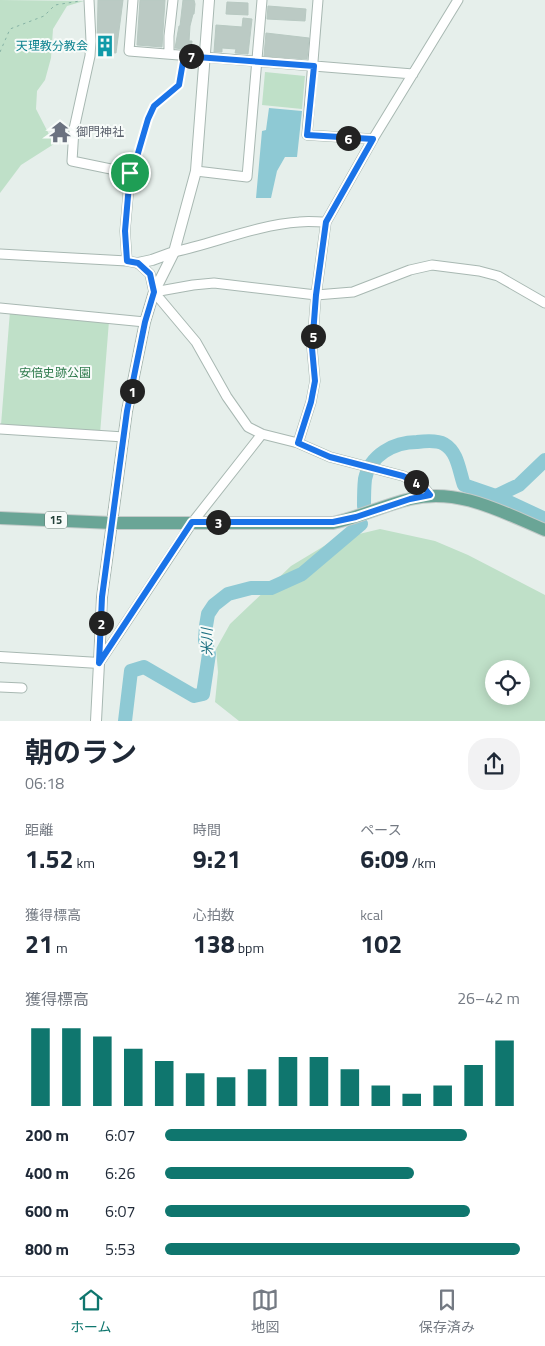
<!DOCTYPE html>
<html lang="ja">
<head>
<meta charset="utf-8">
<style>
	body { margin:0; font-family:"Titillium Web","Noto Sans JP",sans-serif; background:#f2f2f3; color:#1f2937; height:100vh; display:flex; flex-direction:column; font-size:19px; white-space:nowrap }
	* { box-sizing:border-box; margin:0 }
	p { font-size:16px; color:#747a83 }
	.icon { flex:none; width:28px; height:28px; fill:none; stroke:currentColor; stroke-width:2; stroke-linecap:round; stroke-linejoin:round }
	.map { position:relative; height:721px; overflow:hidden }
	.side { display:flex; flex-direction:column; background:#fff; flex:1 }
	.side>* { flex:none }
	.tools { position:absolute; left:485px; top:660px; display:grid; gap:10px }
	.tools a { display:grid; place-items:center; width:45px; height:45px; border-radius:50%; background:#fff; box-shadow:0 2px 12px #0003; font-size:25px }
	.pin { position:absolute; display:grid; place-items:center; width:42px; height:42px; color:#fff; margin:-21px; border:2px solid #fff; border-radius:50%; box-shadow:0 1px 5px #0007 }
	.km { position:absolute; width:25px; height:25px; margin:-12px; border-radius:50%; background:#222; color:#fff; font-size:14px; line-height:25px; text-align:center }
	.round { display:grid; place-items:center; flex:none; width:52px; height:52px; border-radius:20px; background:#f2f2f3 }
	.summary { display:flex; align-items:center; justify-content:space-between; height:85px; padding:0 25px }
	h1 { font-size:28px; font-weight:700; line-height:38px }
	.stats { display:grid; grid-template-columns:repeat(3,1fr); gap:8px; height:85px; padding:5px 25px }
	.stats div { display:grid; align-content:center }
	.stats b { font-size:25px; font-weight:700 }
	.stats small { font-size:14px; font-weight:400 }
	.stats p { font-size:14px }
	.chart { height:140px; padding:10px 25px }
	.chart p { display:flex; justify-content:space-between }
	.chart svg { width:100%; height:90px; margin-top:5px; stroke:#0f766e; stroke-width:6 }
	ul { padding:0 25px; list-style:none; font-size:16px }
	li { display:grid; grid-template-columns:80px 60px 1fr; align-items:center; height:38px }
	li i { height:12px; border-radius:6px; background:#0f766e }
	.menu { display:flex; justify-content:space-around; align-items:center; height:70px; border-top:1px solid #e0e1e3; background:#fff; font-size:14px; color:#747a83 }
	.menu a { display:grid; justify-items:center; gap:2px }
	.menu .active { color:#0f766e }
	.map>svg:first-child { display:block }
	.green { fill:#bfe0c8; fill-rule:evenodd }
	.water { fill:#8ec9d4 }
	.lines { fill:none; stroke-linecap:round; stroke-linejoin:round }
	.river { stroke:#8ec9d4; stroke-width:14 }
	.building { fill:#bbcac4; stroke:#b8c9c2 }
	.minor-casing { stroke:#a8b8b2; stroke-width:11 }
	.tertiary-casing { stroke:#a8b8b2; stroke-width:12 }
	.primary-casing { stroke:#c2cac8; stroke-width:14 }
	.path { stroke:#86b3a5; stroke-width:1; stroke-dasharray:2.5 4; stroke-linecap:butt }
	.minor { stroke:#fff; stroke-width:9 }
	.tertiary { stroke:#fff; stroke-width:10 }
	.primary { stroke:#6aa596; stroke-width:12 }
	.route-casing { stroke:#fff; stroke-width:10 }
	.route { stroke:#1a73e8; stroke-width:6 }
	.labels { text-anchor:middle; stroke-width:4; stroke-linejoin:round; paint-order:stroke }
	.shield { fill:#f7fbf9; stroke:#637a73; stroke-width:1 }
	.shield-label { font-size:11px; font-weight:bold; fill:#24423a }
	.culture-label { font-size:12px; fill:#0d838f; stroke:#f7fbf9; text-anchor:end }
	.worship-label { font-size:12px; fill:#5b616d; stroke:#f7fbf9; text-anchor:start }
	.park-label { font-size:12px; fill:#2d7a4b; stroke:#f7fbf9 }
	.water-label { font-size:14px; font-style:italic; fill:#1c6f80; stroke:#f7fbf9 }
</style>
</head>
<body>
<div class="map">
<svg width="545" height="721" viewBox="0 0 545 721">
	<rect width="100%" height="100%" fill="#e6efeb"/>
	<!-- green -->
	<path class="green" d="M0 0 84 1 67 6 53 29 51 58 45 80 37 91 36 109 54 144 21 165 0 193Z
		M265 72 305 76 302 109 262 105Z
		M10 311 109 321 100 434 1 425Z
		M380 529 435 541 468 555 545 595V721H239L215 702 218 672 216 649 230 624 291 566 334 540ZM494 669H521V696H494Z"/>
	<!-- water -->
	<path class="water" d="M269 108 302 111 297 157H285L277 171 271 198H256L262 131 266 130Z"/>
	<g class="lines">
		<!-- river -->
		<path class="river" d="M496 496 519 485 545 460
			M364 506C364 498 364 488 365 479 370 455 394 442 417 442 425 441 437 440 444 444 458 452 459 471 464 485L496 496 545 519
			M125 721 131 671 144 667 194 696 203 694 209 654 205 640 206 626 208 614 214 605 228 594 251 588H271L302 574 361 524"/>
	</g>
	<!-- building -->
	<path class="building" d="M98 0H123L116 53 97 51Z
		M140 0H165L162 47 137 45Z
		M183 0H194L195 4 194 14H193L190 26 189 41H192L191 50 175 48 179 26H180Z
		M227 2 248 3V15L226 14Z
		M268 6 306 9 305 21 267 19Z
		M243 18 252 19 248 54 235 53 236 49 222 48V52H214L216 25 242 27Z
		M266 33 309 38 307 59 264 56Z"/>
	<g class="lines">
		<!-- minor casing -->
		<g class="minor-casing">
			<path id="minor" d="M89 0 91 41 90 56 74 129 72 161 130 173 125 231 127 261
				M133 0 129 51 413 74
				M318 0 307 135 373 139
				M169 54V36L173 0
				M196 171 247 177 262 0
				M174 252C215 243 257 225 299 222 308 221 317 222 326 222
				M0 254 127 261 138 263 150 274 154 292 196 342 227 397 248 427 262 434 298 443 330 457 403 476 422 485 430 495
				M154 292 193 285 214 283 316 295 353 292 410 270 432 265 479 271 498 276 545 303
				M0 308 145 322
				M0 429 124 437
				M298 443 311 402 315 381 312 348 316 295 326 222 373 139 458 0
				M99 663 192 523 262 434
				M0 687 22 688"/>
		</g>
		<!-- tertiary casing -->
		<g class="tertiary-casing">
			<path id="tertiary" d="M138 263 152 260 174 252
				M0 657 99 663 102 597 127 411 145 322 154 292 174 252 196 171 209 0
				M96 721 99 663"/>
		</g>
		<!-- primary casing -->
		<g class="primary-casing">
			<path id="primary" d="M0 518 112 523H333C360 517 384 505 410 499 458 487 502 512 545 530"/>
		</g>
		<!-- path -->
		<path class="path" d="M0 52 10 29 44 16 55 5 80 1
			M134 165 148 119 154 106 179 85 183 64"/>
		<!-- minor -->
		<use href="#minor" class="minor"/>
		<!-- tertiary -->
		<use href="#tertiary" class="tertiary"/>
		<!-- primary -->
		<use href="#primary" class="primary"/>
	</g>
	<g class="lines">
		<!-- route casing -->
		<g class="route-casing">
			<path id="route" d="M184 56 314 66 307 135 373 139 326 222 316 295 312 348 315 381 311 402 298 443 330 457 403 476 422 485 430 495 410 499 356 517 333 522H192L99 663 102 597 127 411 145 322 154 292 150 274 138 263 127 261 125 231 130 173 136 160 148 119 154 106 179 85Z"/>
		</g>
		<!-- route -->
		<use href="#route" class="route"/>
	</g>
	<!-- icons -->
	<defs>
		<g id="building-bare" transform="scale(1.725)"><path d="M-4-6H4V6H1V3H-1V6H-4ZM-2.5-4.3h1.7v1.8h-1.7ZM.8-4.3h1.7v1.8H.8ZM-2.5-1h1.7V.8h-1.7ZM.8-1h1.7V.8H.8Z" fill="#0f9aa8" stroke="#f7fbf9" stroke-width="2.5" paint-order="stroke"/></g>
		<g id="temple-bare" transform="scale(1.725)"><path d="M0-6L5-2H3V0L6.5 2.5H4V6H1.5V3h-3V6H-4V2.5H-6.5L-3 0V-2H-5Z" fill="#6b7280" stroke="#f7fbf9" stroke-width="2.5" paint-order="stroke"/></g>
	</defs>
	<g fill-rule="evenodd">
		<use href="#building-bare" x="105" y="46"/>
		<use href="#temple-bare" x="60" y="132"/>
	</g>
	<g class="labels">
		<!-- shield labels -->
		<rect class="shield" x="45" y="511.5" width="22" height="17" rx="4"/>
		<g class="shield-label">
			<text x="56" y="524">15</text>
		</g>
		<!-- culture labels -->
		<g class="culture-label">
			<text x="88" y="50">天理教分教会</text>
		</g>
		<!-- worship labels -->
		<g class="worship-label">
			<text x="76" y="136">御門神社</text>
		</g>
		<!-- park labels -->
		<g class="park-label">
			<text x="55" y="377">安倍史跡公園</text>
		</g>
		<!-- water labels -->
		<g class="water-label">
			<text transform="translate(207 642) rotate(-91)" y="5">米川</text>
		</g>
	</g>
</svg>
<div class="tools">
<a><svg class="icon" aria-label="locate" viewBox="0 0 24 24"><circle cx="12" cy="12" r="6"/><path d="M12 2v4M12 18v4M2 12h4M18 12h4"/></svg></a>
</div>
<div class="pin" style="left:130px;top:173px;background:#1e9e55"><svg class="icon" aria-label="arrive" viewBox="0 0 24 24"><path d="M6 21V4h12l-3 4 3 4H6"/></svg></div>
<b class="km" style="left:132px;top:391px">1</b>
<b class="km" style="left:101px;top:623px">2</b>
<b class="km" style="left:218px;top:522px">3</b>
<b class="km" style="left:416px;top:482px">4</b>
<b class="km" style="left:313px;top:336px">5</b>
<b class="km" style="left:348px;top:138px">6</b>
<b class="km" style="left:191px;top:56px">7</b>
</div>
<section class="side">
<div class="summary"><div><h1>朝のラン</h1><p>06:18</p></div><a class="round"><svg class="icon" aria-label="share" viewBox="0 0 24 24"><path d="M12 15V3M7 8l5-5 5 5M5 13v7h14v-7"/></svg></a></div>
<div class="stats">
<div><p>距離</p><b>1.52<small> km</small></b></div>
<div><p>時間</p><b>9:21</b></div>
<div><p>ペース</p><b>6:09<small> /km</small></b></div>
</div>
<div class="stats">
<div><p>獲得標高</p><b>21<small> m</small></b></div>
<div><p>心拍数</p><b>138<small> bpm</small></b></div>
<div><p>kcal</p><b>102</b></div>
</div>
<div class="chart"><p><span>獲得標高</span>26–42 m</p>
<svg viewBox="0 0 160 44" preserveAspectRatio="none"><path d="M5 44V6M15 44V6M25 44V10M35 44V16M45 44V22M55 44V28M65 44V30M75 44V26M85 44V20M95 44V20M105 44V26M115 44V34M125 44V38M135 44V34M145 44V24M155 44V12"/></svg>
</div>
<ul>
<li><b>200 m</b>6:07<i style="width:85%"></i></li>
<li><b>400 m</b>6:26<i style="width:70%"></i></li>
<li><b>600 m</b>6:07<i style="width:86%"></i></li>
<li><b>800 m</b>5:53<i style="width:100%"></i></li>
</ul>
</section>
<nav class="menu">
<a class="active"><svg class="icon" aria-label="home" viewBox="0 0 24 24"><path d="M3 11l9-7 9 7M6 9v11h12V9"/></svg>ホーム</a>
<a><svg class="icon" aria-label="map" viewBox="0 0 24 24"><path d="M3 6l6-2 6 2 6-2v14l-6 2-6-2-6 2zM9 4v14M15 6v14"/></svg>地図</a>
<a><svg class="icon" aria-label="saved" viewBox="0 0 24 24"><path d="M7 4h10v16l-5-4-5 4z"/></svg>保存済み</a>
</nav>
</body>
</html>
